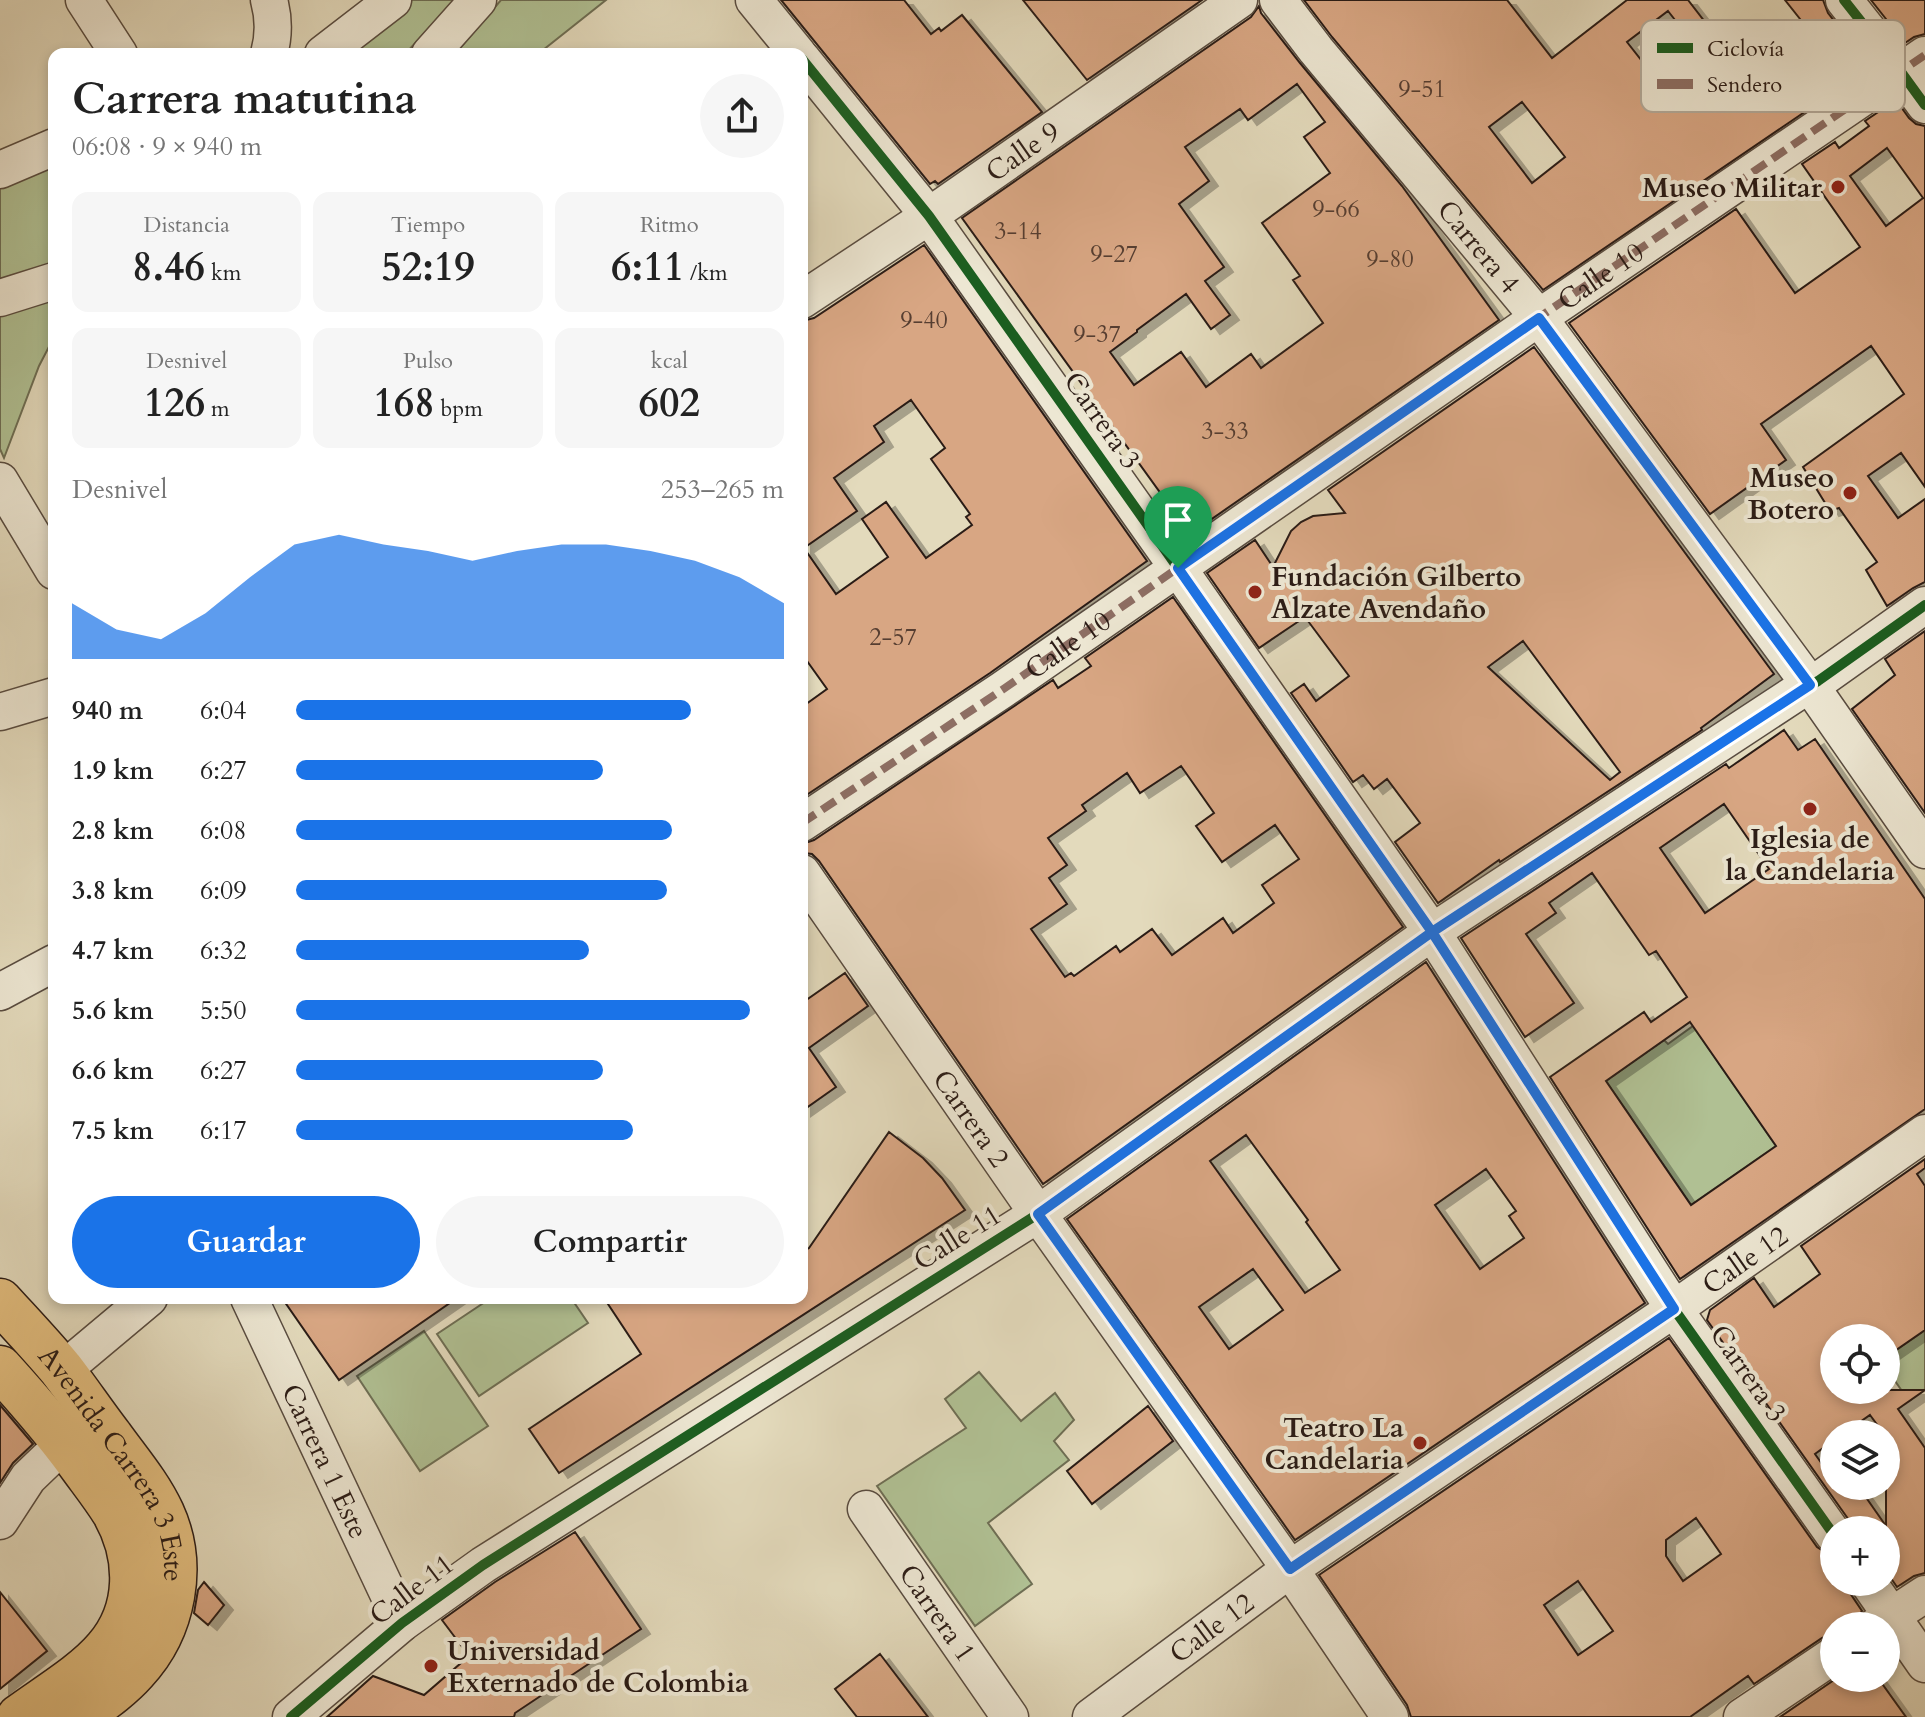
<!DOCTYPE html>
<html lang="es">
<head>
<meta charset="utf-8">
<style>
	body { margin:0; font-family:Cardo,serif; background:#f6f6f6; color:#222; height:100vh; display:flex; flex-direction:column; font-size:30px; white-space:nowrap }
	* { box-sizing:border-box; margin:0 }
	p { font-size:26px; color:#767676 }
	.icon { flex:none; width:44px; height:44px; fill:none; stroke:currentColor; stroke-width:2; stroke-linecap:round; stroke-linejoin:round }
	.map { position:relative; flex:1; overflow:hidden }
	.side { position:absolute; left:48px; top:48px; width:760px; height:1256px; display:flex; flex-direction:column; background:#fff; border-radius:16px; box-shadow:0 4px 12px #0003 }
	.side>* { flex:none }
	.fabs { position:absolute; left:1820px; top:1324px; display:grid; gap:16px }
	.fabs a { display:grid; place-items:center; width:80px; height:80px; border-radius:50%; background:#fff; box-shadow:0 4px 12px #0003; font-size:40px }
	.pin { position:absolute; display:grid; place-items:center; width:68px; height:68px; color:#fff; margin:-82px -34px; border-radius:50% 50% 50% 0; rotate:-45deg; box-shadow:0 0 8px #0007 }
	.pin .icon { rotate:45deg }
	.round { display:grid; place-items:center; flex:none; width:84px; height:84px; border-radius:42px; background:#f6f6f6 }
	.overview { display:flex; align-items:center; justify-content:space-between; height:136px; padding:0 24px }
	h1 { font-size:44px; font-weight:600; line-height:60px }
	.figures { display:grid; grid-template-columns:repeat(3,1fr); gap:12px; height:136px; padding:8px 24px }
	.figures div { display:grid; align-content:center; border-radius:16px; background:#f6f6f6; text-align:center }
	.figures b { font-size:40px; font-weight:600 }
	.figures small { font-size:22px; font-weight:400 }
	.figures p { font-size:22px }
	.chart { height:224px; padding:16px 24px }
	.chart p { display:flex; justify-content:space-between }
	.chart svg { width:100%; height:144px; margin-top:8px; fill:#1a73e8; opacity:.7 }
	.button { display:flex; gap:16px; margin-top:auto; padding:16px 24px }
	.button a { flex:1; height:92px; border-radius:48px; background:#1a73e8; color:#fff; font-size:32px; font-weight:600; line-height:92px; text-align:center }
	.button a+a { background:#f6f6f6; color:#222 }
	ul { padding:0 24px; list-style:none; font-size:26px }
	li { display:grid; grid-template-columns:128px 96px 1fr; align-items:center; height:60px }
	li i { height:20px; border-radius:10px; background:#1a73e8 }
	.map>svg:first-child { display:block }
	.green { fill:#b0c093; stroke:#6e6e54; stroke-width:2 }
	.building { fill:#d8a683; stroke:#2b1c16; stroke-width:2; fill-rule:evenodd; filter:url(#shadow) }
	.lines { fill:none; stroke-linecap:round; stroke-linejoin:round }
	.minor-casing { stroke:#594c40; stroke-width:39 }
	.major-casing { stroke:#2b1c16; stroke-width:47 }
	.minor { stroke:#ede7d3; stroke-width:36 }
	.major { stroke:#e2bd7e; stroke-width:44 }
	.quiet { stroke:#8d6e63; stroke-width:8; stroke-dasharray:16 8; stroke-linecap:butt }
	.cycleway-casing { stroke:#ede7d3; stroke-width:15 }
	.cycleway { stroke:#1b5e20; stroke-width:10 }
	.route-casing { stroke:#fff; stroke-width:16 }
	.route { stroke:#1a73e8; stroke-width:10 }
	.poi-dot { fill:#8f2418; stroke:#ede7d3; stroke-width:3 }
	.labels { text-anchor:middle; stroke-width:8; stroke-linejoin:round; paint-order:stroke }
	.number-label { font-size:24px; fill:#563e31 }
	.street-label { font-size:28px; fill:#2b1c16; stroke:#ede7d3 }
	.poi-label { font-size:28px; font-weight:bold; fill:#2b1c16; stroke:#ede7d3; text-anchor:end }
	.key { fill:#ede7d3; stroke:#b3aa9a; stroke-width:2 }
	.key-label { font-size:22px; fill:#2b1c16 }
</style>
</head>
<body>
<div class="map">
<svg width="1925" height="1717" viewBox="0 0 1925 1717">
	<defs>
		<filter id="shadow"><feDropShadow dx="9" dy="5" stdDeviation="0" flood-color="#0004"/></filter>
	</defs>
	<rect width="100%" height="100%" fill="#e3dabc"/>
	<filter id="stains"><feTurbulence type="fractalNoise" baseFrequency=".0025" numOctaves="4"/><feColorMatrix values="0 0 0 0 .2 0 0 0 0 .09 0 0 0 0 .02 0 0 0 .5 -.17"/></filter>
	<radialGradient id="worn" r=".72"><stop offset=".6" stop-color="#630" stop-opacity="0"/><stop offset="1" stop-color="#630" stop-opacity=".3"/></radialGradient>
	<!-- green -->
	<path class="green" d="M412 0H456L405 54H343L359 45Z
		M501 0H606L538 54H455Z
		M54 165V268L0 286V186Z
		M54 297V337L39 366 4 458 0 449V313Z
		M1693 1026 1776 1146 1691 1205 1606 1081 1664 1040 1668 1044Z
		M491 1298H571L588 1323 479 1396 437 1334Z
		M1925 1330V1389L1909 1401 1886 1368V1357Z
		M424 1331 488 1426 420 1471 357 1376Z
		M979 1372 1021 1421 1055 1393 1074 1420 1054 1441 1069 1460 988 1523 1032 1584 975 1626 877 1486 966 1428 945 1399Z"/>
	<!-- building -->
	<path class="building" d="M781 0H904L931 34 939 28 941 31 962 15 1042 112 938 184 935 181 930 184Z
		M1023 0H1202L1087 80Z
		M1304 0H1507L1552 58 1627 0H1688L1726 49 1749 32 1809 109 1543 290 1332 37ZM1668 11 1693 43 1653 75 1627 42ZM1522 102 1565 157 1532 183 1489 127Z
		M1785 0H1823L1828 13 1870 67 1840 88 1796 30 1804 24Z
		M1871 0H1925V34L1914 37 1905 43Z
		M1259 6 1261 13 1300 63 1402 186 1499 320 1190 534 962 218 1251 17ZM1297 84 1325 122 1304 137 1330 173 1262 223 1300 276 1293 280 1323 323 1261 368 1251 354 1206 387 1181 352 1134 385 1110 352 1137 332V330L1186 294 1211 329 1230 315 1205 281 1224 267 1179 204 1209 181 1185 147 1240 109 1248 120Z
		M1896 100 1909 118 1916 124 1925 126V487L1901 453 1868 476 1898 518 1925 499V582L1913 588 1887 606 1866 570 1877 562 1839 508 1830 511 1803 467 1904 394 1871 346 1761 424 1786 460 1710 514 1569 323 1736 209 1795 293 1860 247 1802 164 1835 142 1839 148 1869 126 1865 121ZM1887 148 1923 198 1886 226 1850 176Z
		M924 245 1147 561 990 673 802 798V707L827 689 802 654V321L814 318ZM911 400 945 448 931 459 970 514 966 517 972 525 926 558 886 502 862 519 888 557 836 594 804 548 857 511 834 478 884 442 874 426Z
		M1534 347 1774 674 1701 728 1702 730 1500 862 1499 860 1438 903 1395 842 1420 823 1387 779 1374 789 1363 775 1353 782 1291 693 1304 684 1316 701 1349 676 1305 617 1259 648 1207 573 1255 540 1273 567 1291 531 1301 522 1313 516 1345 513 1328 490ZM1523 641 1620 772 1610 780 1488 667Z
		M1173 597 1403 927 1043 1184 819 861 812 854 804 853 802 844 814 840 1053 680 1058 688 1091 666 1085 658ZM1181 766 1214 813 1196 826 1222 862 1275 825 1299 859 1262 885 1274 903 1233 933 1223 918 1172 955 1152 929 1120 952 1116 946 1074 976 1071 973 1065 977 1031 929 1067 904 1049 878 1067 865 1048 838 1086 811 1082 805 1127 773 1140 793Z
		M1925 631V813L1852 709 1895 675 1885 659Z
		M1784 730 1798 750 1815 739 1925 899V1109L1680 1279 1550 1077 1644 1012 1651 1022 1687 997 1656 951 1649 955 1592 873 1549 903 1556 913 1526 934 1574 1003 1525 1037 1461 938 1726 764 1729 768ZM1724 804 1769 869 1705 913 1660 848ZM1690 1022 1776 1146 1691 1205 1606 1081Z
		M1426 962 1645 1303 1295 1540 1067 1219ZM1246 1135 1308 1220 1306 1222 1340 1270 1305 1293 1210 1161ZM1486 1169 1516 1211 1509 1216 1524 1238 1480 1269 1435 1205ZM1253 1269 1283 1310 1229 1349 1199 1307Z
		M845 973 868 1006 809 1048 836 1087 802 1111V1003Z
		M889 1132 923 1158 942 1178 965 1210 559 1473 529 1429 641 1354 604 1298H802V1252L809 1248Z
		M1925 1159V1168L1917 1174 1925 1186V1330L1886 1357V1338H1834V1390H1925L1898 1409 1925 1448V1573L1914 1576 1897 1587 1886 1571V1530H1854L1851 1523 1707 1320 1710 1310 1754 1278 1774 1307 1820 1274 1801 1246ZM1870 1415 1884 1434H1886V1526L1858 1486H1834V1481L1815 1454 1834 1440V1434H1843Z
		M282 1298H457L339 1380Z
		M1669 1338 1817 1547 1834 1558V1582H1847L1850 1593 1862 1611 1858 1616 1856 1624 1852 1626H1834V1634L1822 1638 1754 1684 1748 1676 1690 1717H1411L1407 1705 1319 1575ZM1696 1518 1721 1554 1683 1581 1666 1556V1540ZM1578 1581 1613 1631 1578 1655 1544 1605Z
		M0 1405 33 1444 13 1463 0 1483Z
		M1148 1406 1173 1441 1092 1504 1067 1471Z
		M575 1532 641 1629 515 1713 514 1717H327L373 1676 424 1695 469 1656 442 1620 495 1582Z
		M204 1582 224 1605 208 1625 194 1613 198 1590Z
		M0 1592 47 1651 0 1689Z
		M880 1654 928 1717H857L835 1689Z
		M1837 1678H1878L1906 1717H1780Z"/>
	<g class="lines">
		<!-- minor casing -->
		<g class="minor-casing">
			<g id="minor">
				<path d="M84 0 119 54"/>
				<path d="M269 0C274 18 274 36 269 54"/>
				<path d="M754 0 798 54"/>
				<path id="s1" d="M1278 0 1316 50 1539 318 1810 685 1925 850"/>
				<path d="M1844 0 1901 72 1925 105"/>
				<path d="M323 54 393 0"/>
				<path d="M430 54 478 0"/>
				<path d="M802 59 929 216 1178 568 1432 932 1674 1309 1834 1535"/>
				<path d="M0 170 54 147"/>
				<path d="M0 298 54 281"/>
				<path id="s2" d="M802 300 929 216 1239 0"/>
				<path d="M0 481 54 571"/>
				<path d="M0 712 54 696"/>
				<path d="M802 823 1002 690 1544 314 1925 55"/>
				<path id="s3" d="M802 873 1038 1214 1290 1569 1390 1717"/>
				<path d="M0 992 54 963"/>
				<path id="s4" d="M249 1298 402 1623"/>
				<path d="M61 1369 75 1360 149 1298"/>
				<path id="s5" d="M866 1509 1010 1717"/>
				<path d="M0 1521 28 1478 54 1453 67 1447"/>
				<path d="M1868 1582 1925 1664"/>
				<path d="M1876 1626 1925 1594"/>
				<path d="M291 1717 402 1623 483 1565 1038 1214 1432 932 1796 693 1818 681 1925 605"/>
				<path id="s6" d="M1091 1717 1290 1569 1674 1309 1925 1133"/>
				<path d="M1742 1717 1834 1655"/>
			</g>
		</g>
		<!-- major casing -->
		<g class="major-casing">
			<g id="major">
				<path id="s7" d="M0 1301C20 1323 41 1345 61 1369 78 1391 94 1415 111 1437 129 1462 149 1485 162 1513 186 1565 174 1629 135 1671 119 1689 98 1703 79 1717"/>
				<path d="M0 1368C29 1400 57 1432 82 1467 93 1482 104 1496 114 1512 139 1556 140 1610 106 1649 85 1674 46 1697 19 1717"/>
			</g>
		</g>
		<!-- minor -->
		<use href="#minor" class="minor"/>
		<!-- major -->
		<use href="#major" class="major"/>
		<!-- quiet -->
		<path class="quiet" id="s8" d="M802 823 1002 690 1544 314 1925 55"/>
		<!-- cycleway casing -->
		<g class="cycleway-casing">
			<path id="cycleway" d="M1844 0 1901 72 1925 105
				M802 59 929 216 1178 568 1432 932 1674 1309 1834 1535
				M291 1717 402 1623 483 1565 1038 1214 1432 932 1796 693 1818 681 1925 605"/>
		</g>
		<!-- cycleway -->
		<use href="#cycleway" class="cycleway"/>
	</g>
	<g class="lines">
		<!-- route casing -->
		<g class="route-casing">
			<path id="route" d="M1178 568 1432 932 1038 1214 1290 1569 1674 1309 1432 932 1810 685 1539 318 1178 568"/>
		</g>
		<!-- route -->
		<use href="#route" class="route"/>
	</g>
	<!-- markers -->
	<g class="poi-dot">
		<circle cx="1838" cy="187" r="8"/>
		<circle cx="1850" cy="493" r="8"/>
		<circle cx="1255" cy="592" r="8"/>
		<circle cx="1810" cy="809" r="8"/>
		<circle cx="1420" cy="1443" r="8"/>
		<circle cx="431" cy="1666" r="8"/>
	</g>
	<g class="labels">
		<!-- number labels -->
		<g class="number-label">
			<text x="1422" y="97">9-51</text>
			<text x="1336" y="217">9-66</text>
			<text x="1018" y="239">3-14</text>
			<text x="1114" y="262">9-27</text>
			<text x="1390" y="267">9-80</text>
			<text x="924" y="328">9-40</text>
			<text x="1097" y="342">9-37</text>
			<text x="1225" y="439">3-33</text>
			<text x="893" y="645">2-57</text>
		</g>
		<!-- street labels -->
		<g class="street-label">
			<text dy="10" stroke="none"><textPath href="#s2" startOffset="266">Calle 9</textPath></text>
			<text dy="10" stroke="none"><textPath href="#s1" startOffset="318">Carrera 4</textPath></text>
			<text dy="10" stroke="none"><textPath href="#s8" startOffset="968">Calle 10</textPath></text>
			<text transform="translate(1103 420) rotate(55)" y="10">Carrera 3</text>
			<text dy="10" stroke="none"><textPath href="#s8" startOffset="320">Calle 10</textPath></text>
			<text dy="10" stroke="none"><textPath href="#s3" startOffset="298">Carrera 2</textPath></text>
			<text transform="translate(957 1237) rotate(-32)" y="10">Calle 11</text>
			<text dy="10" stroke="none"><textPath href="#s6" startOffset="798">Calle 12</textPath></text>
			<text transform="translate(1749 1373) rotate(55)" y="10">Carrera 3</text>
			<text dy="10" stroke="none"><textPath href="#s4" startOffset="180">Carrera 1 Este</textPath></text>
			<text dy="10" stroke="none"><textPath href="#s7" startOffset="202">Avenida Carrera 3 Este</textPath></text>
			<text transform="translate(411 1589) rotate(-37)" y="10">Calle 11</text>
			<text dy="10" stroke="none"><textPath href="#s5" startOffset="126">Carrera 1</textPath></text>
			<text dy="10" stroke="none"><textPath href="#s6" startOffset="150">Calle 12</textPath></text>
		</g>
		<!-- poi labels -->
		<g class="poi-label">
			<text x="1822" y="197">Museo Militar</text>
			<text x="1834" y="487">Museo<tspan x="1834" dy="32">Botero</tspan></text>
			<text x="1271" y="586" text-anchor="start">Fundación Gilberto<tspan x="1271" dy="32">Alzate Avendaño</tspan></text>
			<text x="1810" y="848" text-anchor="middle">Iglesia de<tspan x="1810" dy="32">la Candelaria</tspan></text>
			<text x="1404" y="1437">Teatro La<tspan x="1404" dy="32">Candelaria</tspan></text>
			<text x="447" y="1660" text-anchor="start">Universidad<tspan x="447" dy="32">Externado de Colombia</tspan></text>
		</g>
	</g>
	<!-- legend -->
	<rect x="1641" y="20" width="264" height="92" rx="12" class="key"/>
	<rect x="1657" y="43" width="36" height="10" fill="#1b5e20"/>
	<rect x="1657" y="79" width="36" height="10" fill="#8d6e63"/>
	<g class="key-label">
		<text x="1707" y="56">Ciclovía</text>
		<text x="1707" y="92">Sendero</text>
	</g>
	<rect width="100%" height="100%" filter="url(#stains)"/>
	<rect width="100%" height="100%" fill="url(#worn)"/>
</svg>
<div class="fabs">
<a><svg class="icon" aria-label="locate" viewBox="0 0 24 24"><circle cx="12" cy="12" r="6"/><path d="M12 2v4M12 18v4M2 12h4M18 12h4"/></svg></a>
<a><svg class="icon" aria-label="layers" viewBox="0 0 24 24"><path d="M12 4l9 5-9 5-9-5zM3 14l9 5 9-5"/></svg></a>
<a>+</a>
<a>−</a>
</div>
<div class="pin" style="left:1178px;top:568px;background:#1e9e55"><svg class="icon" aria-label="arrive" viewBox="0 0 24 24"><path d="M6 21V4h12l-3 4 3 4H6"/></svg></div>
<section class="side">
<div class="overview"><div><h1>Carrera matutina</h1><p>06:08 · 9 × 940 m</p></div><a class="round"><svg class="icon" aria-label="share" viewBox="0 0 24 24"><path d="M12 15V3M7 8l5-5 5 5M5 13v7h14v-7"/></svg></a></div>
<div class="figures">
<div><p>Distancia</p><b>8.46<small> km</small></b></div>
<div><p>Tiempo</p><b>52:19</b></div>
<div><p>Ritmo</p><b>6:11<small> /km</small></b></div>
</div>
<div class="figures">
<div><p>Desnivel</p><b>126<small> m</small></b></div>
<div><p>Pulso</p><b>168<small> bpm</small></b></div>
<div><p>kcal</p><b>602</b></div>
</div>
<div class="chart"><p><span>Desnivel</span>253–265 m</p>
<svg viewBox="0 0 160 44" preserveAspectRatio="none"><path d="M0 44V27L10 35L20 38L30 30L40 19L50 9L60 6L70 9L80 11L90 14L100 11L110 9L120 9L130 11L140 14L150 19L160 27V44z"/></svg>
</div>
<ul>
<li><b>940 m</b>6:04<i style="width:81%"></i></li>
<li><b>1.9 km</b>6:27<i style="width:63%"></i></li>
<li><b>2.8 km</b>6:08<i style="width:77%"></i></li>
<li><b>3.8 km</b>6:09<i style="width:76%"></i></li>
<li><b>4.7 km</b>6:32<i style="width:60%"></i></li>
<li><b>5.6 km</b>5:50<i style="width:93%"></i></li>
<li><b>6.6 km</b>6:27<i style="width:63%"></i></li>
<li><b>7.5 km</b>6:17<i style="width:69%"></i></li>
</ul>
<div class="button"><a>Guardar</a><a>Compartir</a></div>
</section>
</div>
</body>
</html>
